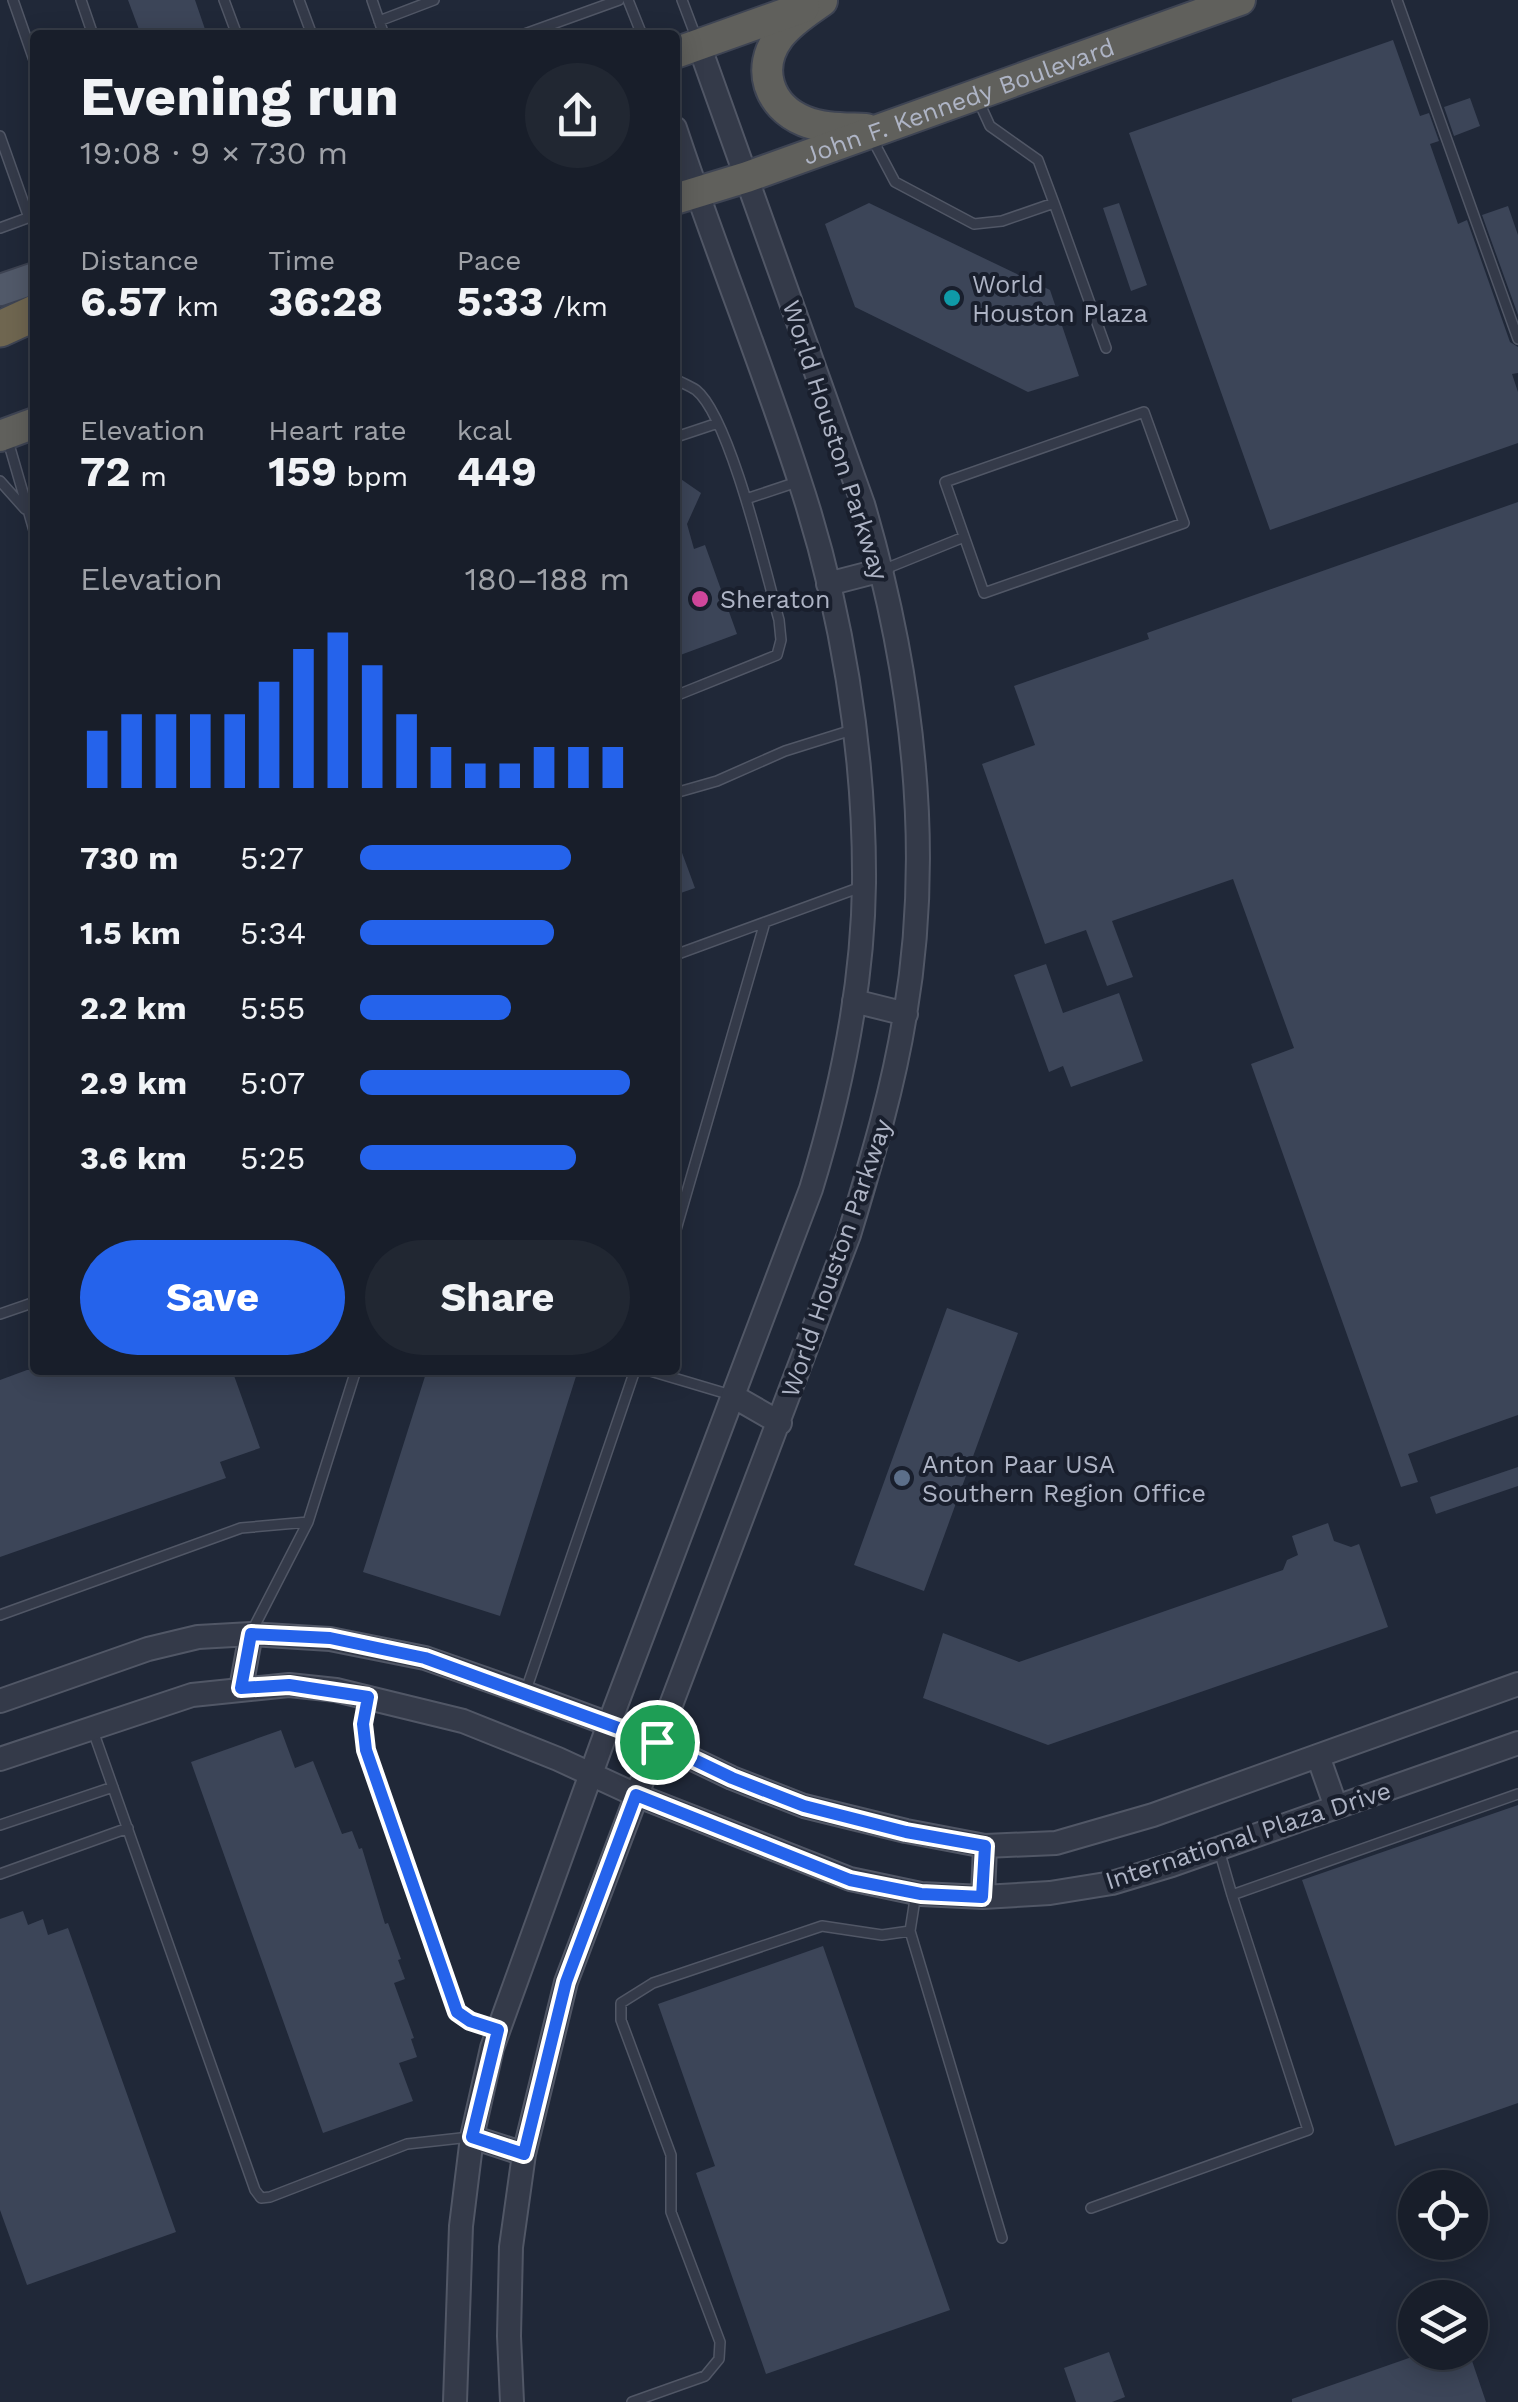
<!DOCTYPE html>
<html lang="en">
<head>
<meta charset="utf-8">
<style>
	body { margin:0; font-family:"Work Sans",sans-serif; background:#212732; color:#f1f3f6; height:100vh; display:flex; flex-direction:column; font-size:38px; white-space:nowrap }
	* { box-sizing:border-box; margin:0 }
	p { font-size:32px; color:#9fa2a8 }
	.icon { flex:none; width:55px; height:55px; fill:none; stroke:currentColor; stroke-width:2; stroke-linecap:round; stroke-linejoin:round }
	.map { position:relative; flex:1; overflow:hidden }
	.details { position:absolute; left:30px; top:30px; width:650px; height:1345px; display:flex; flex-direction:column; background:#181e2a; border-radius:10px; box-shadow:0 5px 25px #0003,0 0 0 2px #363c47 }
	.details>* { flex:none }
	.tools { position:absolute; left:1398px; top:2170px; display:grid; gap:20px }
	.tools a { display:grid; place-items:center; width:90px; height:90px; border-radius:50%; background:#181e2a; box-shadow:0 5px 25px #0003,0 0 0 2px #363c47; font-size:50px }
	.pin { position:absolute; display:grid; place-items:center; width:85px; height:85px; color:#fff; margin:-42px; border:5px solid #fff; border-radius:50%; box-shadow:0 2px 10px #0007 }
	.round { display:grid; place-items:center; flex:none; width:105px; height:105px; border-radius:52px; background:#212732 }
	.overview { display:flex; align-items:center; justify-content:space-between; height:170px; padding:0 50px }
	h1 { font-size:55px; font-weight:700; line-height:75px }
	.figures { display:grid; grid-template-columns:repeat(3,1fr); gap:15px; height:170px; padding:10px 50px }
	.figures div { display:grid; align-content:center }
	.figures b { font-size:42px; font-weight:700 }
	.figures small { font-size:28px; font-weight:400 }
	.figures p { font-size:28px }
	.chart { height:280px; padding:20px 50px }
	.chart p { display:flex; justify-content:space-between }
	.chart svg { width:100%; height:180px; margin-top:10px; stroke:#2563eb; stroke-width:6 }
	.action { display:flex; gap:20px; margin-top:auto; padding:20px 50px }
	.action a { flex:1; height:115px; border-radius:60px; background:#2563eb; color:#fff; font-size:40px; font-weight:700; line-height:115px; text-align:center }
	.action a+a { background:#212732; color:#f1f3f6 }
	ul { padding:0 50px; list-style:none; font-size:32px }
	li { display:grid; grid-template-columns:160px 120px 1fr; align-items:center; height:75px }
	li i { height:25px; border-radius:12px; background:#2563eb }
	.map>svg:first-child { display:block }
	.building { fill:#3c4558 }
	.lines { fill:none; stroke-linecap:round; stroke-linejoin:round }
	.service-casing { stroke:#515766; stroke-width:12 }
	.tertiary-casing { stroke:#515766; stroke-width:26 }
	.primary-casing { stroke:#3d4352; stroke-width:34 }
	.trunk-casing { stroke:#3e4453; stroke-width:34 }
	.motorway-casing { stroke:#3e4453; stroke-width:39 }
	.service { stroke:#343a49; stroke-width:9 }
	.tertiary { stroke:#343a49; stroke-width:22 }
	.primary { stroke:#515969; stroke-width:30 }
	.trunk { stroke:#60605c; stroke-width:30 }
	.motorway { stroke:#6f6650; stroke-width:35 }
	.route-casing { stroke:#fff; stroke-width:20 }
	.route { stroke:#2563eb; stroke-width:12 }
	.culture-dot { fill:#0f9aa8; stroke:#191f2d; stroke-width:4 }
	.hotel-dot { fill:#d1479c; stroke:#191f2d; stroke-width:4 }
	.service-dot { fill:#5c6f8a; stroke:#191f2d; stroke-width:4 }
	.labels { text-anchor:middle; stroke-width:8; stroke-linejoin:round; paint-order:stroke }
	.street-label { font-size:25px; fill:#aeb4c5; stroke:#191f2d }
	.poi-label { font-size:25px; fill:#aeb4c5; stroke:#191f2d; text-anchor:start }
</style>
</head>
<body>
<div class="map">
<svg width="1518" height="2402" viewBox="0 0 1518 2402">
	<rect width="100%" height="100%" fill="#202838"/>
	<!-- building -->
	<path class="building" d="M128 0H195L207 35H141Z
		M1393 40 1420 116 1429 113 1439 141 1430 144 1458 224 1467 220 1510 342 1518 347V373L1512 374 1518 392V443L1270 530 1129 133Z
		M1470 98 1480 126 1454 136 1444 107Z
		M869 203 1050 290 1079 376 1028 392 855 307 825 224Z
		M1119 203 1147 285 1131 291 1103 208Z
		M1508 206 1518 235V315L1482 215Z
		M675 475 701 493 687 524 694 549 705 545 737 634 675 657Z
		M1518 502V1415L1408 1454 1418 1482 1401 1487 1251 1064 1294 1048 1233 879 1112 921 1133 977 1107 986 1086 930 1045 944 982 764 1035 745 1014 686 1149 639 1147 633Z
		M677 839 695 888 675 895V840Z
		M1046 964 1063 1013 1119 993 1143 1061 1071 1087 1063 1066 1049 1072 1014 975Z
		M947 1308 1018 1333 924 1591 854 1565Z
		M27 1370H232L260 1448 220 1462 226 1478 0 1557V1380Z
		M427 1370H578L500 1616 363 1572Z
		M1518 1467V1486L1436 1514 1430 1497Z
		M1328 1523 1334 1541 1351 1547 1359 1544 1388 1627 1048 1745 923 1698 943 1633 1019 1662 1283 1570 1287 1560 1298 1555 1292 1536Z
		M281 1730 295 1768 313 1761 342 1834 352 1831 359 1849 362 1848 385 1924 388 1923 401 1959 398 1960 405 1979 394 1983 414 2038 411 2039 417 2057 399 2063 413 2101 323 2133 191 1762Z
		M1518 1805V2103L1395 2146 1302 1880Z
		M23 1911 28 1925 43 1919 48 1935 68 1928 176 2232 27 2285 0 2210V1919Z
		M823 1946 950 2310 766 2374 696 2173 715 2166 658 2004Z
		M1109 2352 1125 2397 1112 2402H1076L1064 2368Z
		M1426 2352H1469L1486 2402H1292V2399Z"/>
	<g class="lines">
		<!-- service casing -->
		<g class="service-casing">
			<path id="service" d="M13 0 35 63
				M81 0 93 35
				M224 0 237 35
				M299 0 312 35
				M372 0 384 35
				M628 0 642 35
				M682 0 696 37
				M1397 0 1518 339
				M379 21 434 0
				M522 35 619 0
				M979 102 990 126 1038 160 1054 203
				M0 136 29 218
				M877 138V148L895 182 974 224 1002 221 1054 203 1106 348
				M0 228 30 217
				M675 379C682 383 690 386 696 390 730 417 766 573 779 620L781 640 777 655 675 696
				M1144 412 1184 523 984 593 945 482Z
				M675 434 679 436 718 423
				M8 441 35 534
				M0 481 25 509
				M746 499 797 482
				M885 569 964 537
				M675 793 717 781 785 751 852 730
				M675 955 861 887
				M675 1233 765 922
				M0 1314 35 1302
				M647 1370 731 1395
				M308 1522 356 1370
				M0 1615 241 1528 308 1522 252 1631
				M525 1693 635 1370
				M368 1700 363 1724 366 1750 457 2012 469 2021 498 2030
				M92 1728 255 2190 261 2198 270 2197 407 2144 470 2137
				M0 1825 113 1787
				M1219 1850 1232 1895
				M0 1874 128 1828
				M910 1931 1002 2238
				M1091 2208 1308 2130 1232 1895 1518 1794
				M632 2402 705 2376 719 2359 720 2342 671 2212V2155L621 2020V2003L653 1983 822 1926 882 1935 910 1931 916 1893"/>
		</g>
		<!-- tertiary casing -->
		<g class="tertiary-casing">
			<path id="tertiary" d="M828 584 882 570
				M854 1001 906 1014
				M733 1396 780 1423
				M241 1688 251 1634
				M0 1701 148 1649 198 1637 251 1634 330 1639 425 1658 525 1693 657 1742 732 1778 804 1806 906 1831 985 1846 1056 1843 1153 1815 1518 1684
				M1318 1756 1336 1807
				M0 1759 192 1695 289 1685 336 1690 463 1721 558 1759 636 1795 850 1879 921 1894 983 1897 1050 1893 1112 1883 1172 1865 1518 1743
				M983 1897 985 1846
				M472 2137 524 2154
				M455 2402 461 2226 472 2137 492 2048 609 1724 811 1189C841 1091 863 987 864 883 865 751 841 605 799 479 761 361 714 246 675 128
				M512 2402 509 2336 511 2247 524 2154 566 1982 849 1235C871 1162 893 1090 905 1015 934 845 911 668 863 504L699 45"/>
		</g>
		<!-- primary casing -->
		<g class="primary-casing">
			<path id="primary" d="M0 290 35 278"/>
		</g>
		<!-- trunk casing -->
		<g class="trunk-casing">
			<g id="trunk">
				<path d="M822 1C808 11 790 22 779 37 756 68 768 106 804 121 823 129 845 128 866 129"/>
				<path d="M675 53 804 7"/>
				<path id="s1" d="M675 199 747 177 1240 0"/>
				<path d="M0 436 35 423"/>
			</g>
		</g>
		<!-- motorway casing -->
		<g class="motorway-casing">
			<path id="motorway" d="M0 329 35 313"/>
		</g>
		<!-- service -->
		<use href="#service" class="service"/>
		<!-- tertiary -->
		<use href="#tertiary" class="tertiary"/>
		<!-- primary -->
		<use href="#primary" class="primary"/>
		<!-- trunk -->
		<use href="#trunk" class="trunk"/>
		<!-- motorway -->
		<use href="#motorway" class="motorway"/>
	</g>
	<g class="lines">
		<!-- route casing -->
		<g class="route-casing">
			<path id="route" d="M251 1634 330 1638 425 1658 657 1742 732 1778 804 1806 906 1832 985 1846 982 1897 921 1894 850 1880 636 1795 566 1982 524 2154 472 2137 498 2030 470 2021 457 2012 366 1750 363 1724 368 1697 289 1685 241 1688Z"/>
		</g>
		<!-- route -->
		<use href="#route" class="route"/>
	</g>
	<!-- markers -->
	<circle class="culture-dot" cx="952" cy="298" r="10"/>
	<circle class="hotel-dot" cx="700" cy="599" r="10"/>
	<circle class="service-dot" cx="902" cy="1478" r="10"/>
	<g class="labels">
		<!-- street labels -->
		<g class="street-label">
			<text dy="9" stroke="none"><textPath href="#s1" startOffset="300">John F. Kennedy Boulevard</textPath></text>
			<text transform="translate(836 440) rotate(72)" y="9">World Houston Parkway</text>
			<text transform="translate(836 1258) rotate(-71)" y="9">World Houston Parkway</text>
			<text transform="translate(1248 1835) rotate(-18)" y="9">International Plaza Drive</text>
		</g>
		<!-- poi labels -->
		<g class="poi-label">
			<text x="972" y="293">World<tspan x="972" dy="29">Houston Plaza</tspan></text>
			<text x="720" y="608">Sheraton</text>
			<text x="922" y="1473">Anton Paar USA<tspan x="922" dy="29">Southern Region Office</tspan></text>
		</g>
	</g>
</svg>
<div class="tools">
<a><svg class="icon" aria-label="locate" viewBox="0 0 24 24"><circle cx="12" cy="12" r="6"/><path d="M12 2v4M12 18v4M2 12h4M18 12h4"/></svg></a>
<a><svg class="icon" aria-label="layers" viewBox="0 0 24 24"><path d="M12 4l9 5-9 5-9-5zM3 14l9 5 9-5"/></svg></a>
</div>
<div class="pin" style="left:657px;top:1742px;background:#1e9e55"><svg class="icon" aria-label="arrive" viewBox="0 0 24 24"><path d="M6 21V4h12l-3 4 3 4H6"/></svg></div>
<section class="details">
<div class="overview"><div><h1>Evening run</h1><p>19:08 · 9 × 730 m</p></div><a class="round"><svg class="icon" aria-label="share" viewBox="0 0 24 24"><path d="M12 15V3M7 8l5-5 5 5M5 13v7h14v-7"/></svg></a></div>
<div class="figures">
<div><p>Distance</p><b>6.57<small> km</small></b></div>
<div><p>Time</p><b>36:28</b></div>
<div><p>Pace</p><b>5:33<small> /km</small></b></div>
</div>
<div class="figures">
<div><p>Elevation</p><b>72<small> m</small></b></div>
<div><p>Heart rate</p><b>159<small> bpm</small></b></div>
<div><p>kcal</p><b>449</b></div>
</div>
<div class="chart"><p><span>Elevation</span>180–188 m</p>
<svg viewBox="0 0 160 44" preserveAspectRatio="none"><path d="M5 44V30M15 44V26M25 44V26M35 44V26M45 44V26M55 44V18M65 44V10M75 44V6M85 44V14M95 44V26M105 44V34M115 44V38M125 44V38M135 44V34M145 44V34M155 44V34"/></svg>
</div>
<ul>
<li><b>730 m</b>5:27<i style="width:78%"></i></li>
<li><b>1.5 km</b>5:34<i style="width:72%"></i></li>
<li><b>2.2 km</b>5:55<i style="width:56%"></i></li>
<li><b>2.9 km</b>5:07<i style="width:100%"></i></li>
<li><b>3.6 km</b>5:25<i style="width:80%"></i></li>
</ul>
<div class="action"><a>Save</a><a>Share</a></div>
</section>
</div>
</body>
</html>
